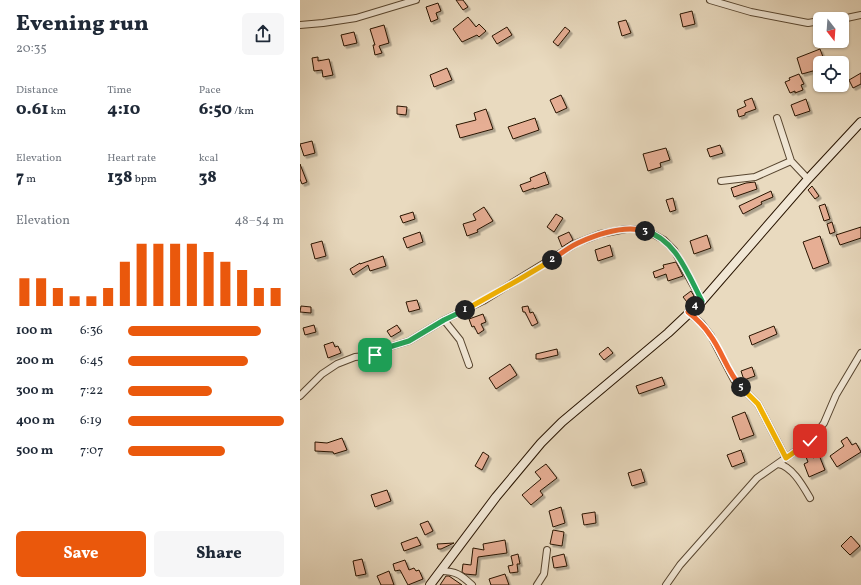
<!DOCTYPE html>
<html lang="en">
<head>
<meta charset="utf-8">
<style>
	body { margin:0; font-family:Vollkorn,serif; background:#f6f6f7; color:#1f2937; height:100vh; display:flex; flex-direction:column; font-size:15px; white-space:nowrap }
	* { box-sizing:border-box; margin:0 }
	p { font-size:13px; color:#747a83 }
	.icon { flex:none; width:22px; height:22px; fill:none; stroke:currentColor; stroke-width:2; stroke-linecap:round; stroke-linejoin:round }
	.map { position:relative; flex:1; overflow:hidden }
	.panel { display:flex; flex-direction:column; background:#fff; width:300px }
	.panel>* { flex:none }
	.needle { width:26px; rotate:163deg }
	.tools { position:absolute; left:513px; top:12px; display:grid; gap:8px }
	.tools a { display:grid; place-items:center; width:36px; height:36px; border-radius:6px; background:#fff; box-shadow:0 1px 3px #0004; font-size:20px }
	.pin { position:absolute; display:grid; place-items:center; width:34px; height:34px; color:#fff; margin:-17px; border-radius:8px; box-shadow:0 2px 6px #0006 }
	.km { position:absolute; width:20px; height:20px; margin:-10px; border-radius:50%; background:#222; color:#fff; font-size:11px; line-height:20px; text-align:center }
	.round { display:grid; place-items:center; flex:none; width:42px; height:42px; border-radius:6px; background:#f6f6f7 }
	.head { display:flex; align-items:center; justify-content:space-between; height:68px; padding:0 16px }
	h1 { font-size:22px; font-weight:800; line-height:30px }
	.figures { display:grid; grid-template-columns:repeat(3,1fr); gap:6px; height:68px; padding:4px 16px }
	.figures div { display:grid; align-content:center }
	.figures b { font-size:17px; font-weight:800 }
	.figures small { font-size:11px; font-weight:400 }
	.figures p { font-size:11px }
	.chart { height:112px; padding:8px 16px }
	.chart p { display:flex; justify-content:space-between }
	.chart svg { width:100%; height:72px; margin-top:4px; stroke:#ea580c; stroke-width:6 }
	.button { display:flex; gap:8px; margin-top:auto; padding:8px 16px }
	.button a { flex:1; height:46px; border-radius:6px; background:#ea580c; color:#fff; font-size:16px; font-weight:800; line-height:46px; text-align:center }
	.button a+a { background:#f6f6f7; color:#1f2937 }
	ul { padding:0 16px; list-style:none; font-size:13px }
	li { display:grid; grid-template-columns:64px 48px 1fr; align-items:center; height:30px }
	li i { height:10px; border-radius:5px; background:#ea580c }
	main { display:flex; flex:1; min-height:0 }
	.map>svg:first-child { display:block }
	.building { fill:#e6ae94; stroke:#281400; filter:url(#shadow) }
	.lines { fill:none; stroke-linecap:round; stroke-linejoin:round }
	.street-casing { stroke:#584630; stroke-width:8 }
	.secondary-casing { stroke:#281400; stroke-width:10 }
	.street { stroke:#f1e7d5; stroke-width:6 }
	.secondary { stroke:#f1e7d5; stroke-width:8 }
	.split-1-casing { stroke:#fff; stroke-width:8 }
	.split-2-casing { stroke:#fff; stroke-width:8 }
	.split-3-casing { stroke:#fff; stroke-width:8 }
	.split-4-casing { stroke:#fff; stroke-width:8 }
	.split-5-casing { stroke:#fff; stroke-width:8 }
	.split-6-casing { stroke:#fff; stroke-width:8 }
	.split-1 { stroke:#22a559; stroke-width:5 }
	.split-2 { stroke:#f5b400; stroke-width:5 }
	.split-3 { stroke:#f0652b; stroke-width:5 }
	.split-4 { stroke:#22a559; stroke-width:5 }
	.split-5 { stroke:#f0652b; stroke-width:5 }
	.split-6 { stroke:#f5b400; stroke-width:5 }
</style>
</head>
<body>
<main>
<section class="panel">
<div class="head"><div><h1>Evening run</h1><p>20:35</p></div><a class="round"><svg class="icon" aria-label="share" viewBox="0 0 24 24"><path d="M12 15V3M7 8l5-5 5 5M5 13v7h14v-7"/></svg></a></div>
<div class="figures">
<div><p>Distance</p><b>0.61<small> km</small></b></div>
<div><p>Time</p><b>4:10</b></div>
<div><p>Pace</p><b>6:50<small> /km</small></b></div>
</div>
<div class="figures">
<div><p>Elevation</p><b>7<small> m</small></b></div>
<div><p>Heart rate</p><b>138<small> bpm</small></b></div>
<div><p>kcal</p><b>38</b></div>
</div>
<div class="chart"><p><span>Elevation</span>48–54 m</p>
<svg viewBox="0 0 160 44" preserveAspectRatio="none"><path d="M5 44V27M15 44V27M25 44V33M35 44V38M45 44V38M55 44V33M65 44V17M75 44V6M85 44V6M95 44V6M105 44V6M115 44V11M125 44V17M135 44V22M145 44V33M155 44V33"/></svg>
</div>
<ul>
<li><b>100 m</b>6:36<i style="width:85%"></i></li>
<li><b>200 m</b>6:45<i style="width:77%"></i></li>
<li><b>300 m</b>7:22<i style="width:54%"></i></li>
<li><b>400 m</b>6:19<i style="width:100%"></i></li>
<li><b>500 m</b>7:07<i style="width:62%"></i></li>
</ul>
<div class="button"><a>Save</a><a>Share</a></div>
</section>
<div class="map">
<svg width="561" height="585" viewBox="0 0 561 585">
	<defs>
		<filter id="shadow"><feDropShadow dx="2.5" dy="2.5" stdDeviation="0" flood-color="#0004"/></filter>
	</defs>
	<rect width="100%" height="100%" fill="#e9dabf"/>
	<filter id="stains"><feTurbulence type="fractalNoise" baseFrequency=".005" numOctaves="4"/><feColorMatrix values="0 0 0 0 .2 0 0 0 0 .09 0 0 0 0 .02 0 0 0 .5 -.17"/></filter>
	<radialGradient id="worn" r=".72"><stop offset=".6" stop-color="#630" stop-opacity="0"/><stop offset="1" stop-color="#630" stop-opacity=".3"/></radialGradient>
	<!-- building -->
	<path class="building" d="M156 0H163L168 7 163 10Z
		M138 3 141 11 136 13 138 19 131 22 126 7Z
		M392 11 395 24 383 27 380 14Z
		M168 17 176 27 179 24 186 31 179 37 177 35 162 42 153 29Z
		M326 20 331 33 322 36 318 22Z
		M84 25 89 43 79 46 82 53 75 55 73 45H75L70 29Z
		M207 27 212 35 197 44 192 36Z
		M265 27 270 31 258 46 253 42Z
		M54 32 57 43 44 46 41 35Z
		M520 49 523 57 519 59 520 69 502 74 497 58Z
		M18 57V61L29 59 33 75 23 77 22 70 14 71 12 58Z
		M147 68 152 80 134 87 130 75Z
		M561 73V84L553 88 549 80Z
		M499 74 504 84 501 85 503 90 495 93V91L490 93 485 82 490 80 489 78Z
		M261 95 267 108 256 113 250 100Z
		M452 98 456 109 445 113V115L439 117 437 110 446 106 444 101Z
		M506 99 510 111 495 116 491 105Z
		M97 106 107 107 106 115 97 114Z
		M186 109 193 129 160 138 156 125 176 120 174 113Z
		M235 118 239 130 213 139 208 127Z
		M12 141 15 153 4 156 0 144Z
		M420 145 423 153 410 157 407 149Z
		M366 148 370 160 360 163 361 167 348 171 343 154Z
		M0 164 7 182 2 184 0 179Z
		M245 172 249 184 234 189V188L223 192 220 185 231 181 230 178Z
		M455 182 457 189 434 197 431 188 446 183Z
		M512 186 519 196 515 199 508 190Z
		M471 191 473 197 461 202 462 204 443 214 439 206Z
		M373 198 376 210 370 212 366 200Z
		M525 204 530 219 524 221 519 206Z
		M184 207 193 221 177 230 178 232 167 236 163 224 176 220 173 214Z
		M113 212 115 219 103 223 100 216Z
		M256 214 263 218 254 232 247 227Z
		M532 222 535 232 530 234 527 224Z
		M561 227V238L540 245 536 235Z
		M120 232 123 242 107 248 103 238Z
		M269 232 273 240 262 247 258 237Z
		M407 235 411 248 394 254 390 241Z
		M520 236 529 263 513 269 503 242Z
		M22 241 26 256 15 259 11 244Z
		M310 245 313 256 298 261 295 250Z
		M83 256 86 266 70 271 68 265 53 275 50 269 60 263V264Z
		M376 262 383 276 368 281 366 274 355 278 353 272 364 268 363 265Z
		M391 291 394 296 387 302 383 297Z
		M117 300 120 309 109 312 106 302Z
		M1 306 11 307V313L0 312Z
		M228 306 230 313 233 312 238 323 232 326 225 312H223L222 307Z
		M183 314 186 322 181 324 184 330 178 334 174 326 172 327 169 319Z
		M14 325 16 332 5 335 3 328Z
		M97 325 101 331 91 337 87 331Z
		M474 326 477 334 452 345 449 336Z
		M33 342 35 347 38 346 41 353 28 358 24 345Z
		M308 347 313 353 304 360 299 354Z
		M257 349 258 355 241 359H236V354Z
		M210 364 217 375 196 389 189 378Z
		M452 367 455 376 444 380 441 371Z
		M362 377 365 385 339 394 336 386Z
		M445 412 454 435 440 440 432 417Z
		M547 437 552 445 556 443 561 452 537 467 530 456 544 446 541 441Z
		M42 438 47 450 34 454 33 452 15 451V442L27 443Z
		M441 450 445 462 432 467 427 455Z
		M183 452 189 456 182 470 175 466Z
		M511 455 513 458 519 455 525 470 509 477 504 464 508 462 506 457Z
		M246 464 257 478 240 491 243 495 231 505 222 495 241 479 235 472Z
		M341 469 345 482 332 486 328 473Z
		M87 490 91 501 75 507 71 495Z
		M261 507 265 523 253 527 249 511Z
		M295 512 296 523 284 525 282 514Z
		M128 521 133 531 125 535 120 524Z
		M253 530 264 532 262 546 250 544Z
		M551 536 560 546 550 555 541 546Z
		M117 537 121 545 104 551 101 543Z
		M205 540 207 553 178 557 176 575 165 574 162 572 163 564 171 565 173 548 184 550 183 544Z
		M154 543 141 549H138L137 544Z
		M218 554 220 564H217L218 572 210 573 208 566 213 565 211 556Z
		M264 554 267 566 254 568 252 557Z
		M62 559 66 574 56 576 53 561Z
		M105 560 109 570 114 568 116 571 119 570 123 579 108 585 100 570 95 571 93 564Z
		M89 571 94 585H81L77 576Z
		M205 574 209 585H191L189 579Z
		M146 576H149L162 585H140Z"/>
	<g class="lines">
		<!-- street casing -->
		<g class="street-casing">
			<path id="street" d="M410 0 451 12 508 23 520 21
				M542 19 561 15
				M0 25 23 23 56 18 116 0
				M477 118 491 161
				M421 181 455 177 491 161 508 179
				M388 312 401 323 411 336 434 380 458 404 486 458
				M144 320 160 340 169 365
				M0 396 22 374 37 364 55 357 75 355 86 348 109 341 144 320 183 301 277 243 300 234 326 229H339L351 233 364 240 374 250 402 301
				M478 464C492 466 503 486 510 498
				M141 571C156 571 161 575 172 585
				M237 585 244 574 247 550
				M366 585 380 565 457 478 500 448 516 434 524 423 536 395 561 353"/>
		</g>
		<!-- secondary casing -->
		<g class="secondary-casing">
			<path id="secondary" d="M130 585 196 497 241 443 262 422 368 333 402 301 508 179 561 122"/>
		</g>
		<!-- street -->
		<use href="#street" class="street"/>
		<!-- secondary -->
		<use href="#secondary" class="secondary"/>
	</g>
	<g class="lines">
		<!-- split-1 casing -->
		<g class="split-1-casing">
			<path id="split-1" d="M75 355 86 348 109 341 144 320 165 310"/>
		</g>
		<!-- split-2 casing -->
		<g class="split-2-casing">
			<path id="split-2" d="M165 310 220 279 252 260"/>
		</g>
		<!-- split-3 casing -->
		<g class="split-3-casing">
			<path id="split-3" d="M252 260C260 254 269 247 278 243 298 234 324 225 345 231"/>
		</g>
		<!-- split-4 casing -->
		<g class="split-4-casing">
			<path id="split-4" d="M345 231C376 239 388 275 402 301L395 306"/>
		</g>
		<!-- split-5 casing -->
		<g class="split-5-casing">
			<path id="split-5" d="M395 306 388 312C397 319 404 326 410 335 422 351 427 371 441 387"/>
		</g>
		<!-- split-6 casing -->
		<g class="split-6-casing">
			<path id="split-6" d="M441 387 458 404 486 458 510 441"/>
		</g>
		<!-- split-1 -->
		<use href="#split-1" class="split-1"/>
		<!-- split-2 -->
		<use href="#split-2" class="split-2"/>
		<!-- split-3 -->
		<use href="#split-3" class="split-3"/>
		<!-- split-4 -->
		<use href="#split-4" class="split-4"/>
		<!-- split-5 -->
		<use href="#split-5" class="split-5"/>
		<!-- split-6 -->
		<use href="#split-6" class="split-6"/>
	</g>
	<rect width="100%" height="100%" filter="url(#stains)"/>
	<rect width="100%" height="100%" fill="url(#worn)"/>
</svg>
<div class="tools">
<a><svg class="needle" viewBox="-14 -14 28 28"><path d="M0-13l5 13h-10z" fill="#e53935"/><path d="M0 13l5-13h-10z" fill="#747a83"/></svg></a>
<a><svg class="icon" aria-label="locate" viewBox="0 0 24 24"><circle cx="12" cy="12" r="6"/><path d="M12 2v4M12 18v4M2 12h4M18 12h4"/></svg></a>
</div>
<div class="pin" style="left:75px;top:355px;background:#1e9e55"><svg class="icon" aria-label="arrive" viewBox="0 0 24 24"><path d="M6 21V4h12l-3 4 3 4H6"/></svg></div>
<div class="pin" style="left:510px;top:441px;background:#d93025"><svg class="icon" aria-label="check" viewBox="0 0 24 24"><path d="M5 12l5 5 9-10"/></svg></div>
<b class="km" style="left:165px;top:310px">1</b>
<b class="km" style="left:252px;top:260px">2</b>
<b class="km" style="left:345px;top:231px">3</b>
<b class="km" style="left:395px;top:306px">4</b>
<b class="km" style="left:441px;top:387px">5</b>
</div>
</main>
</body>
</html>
